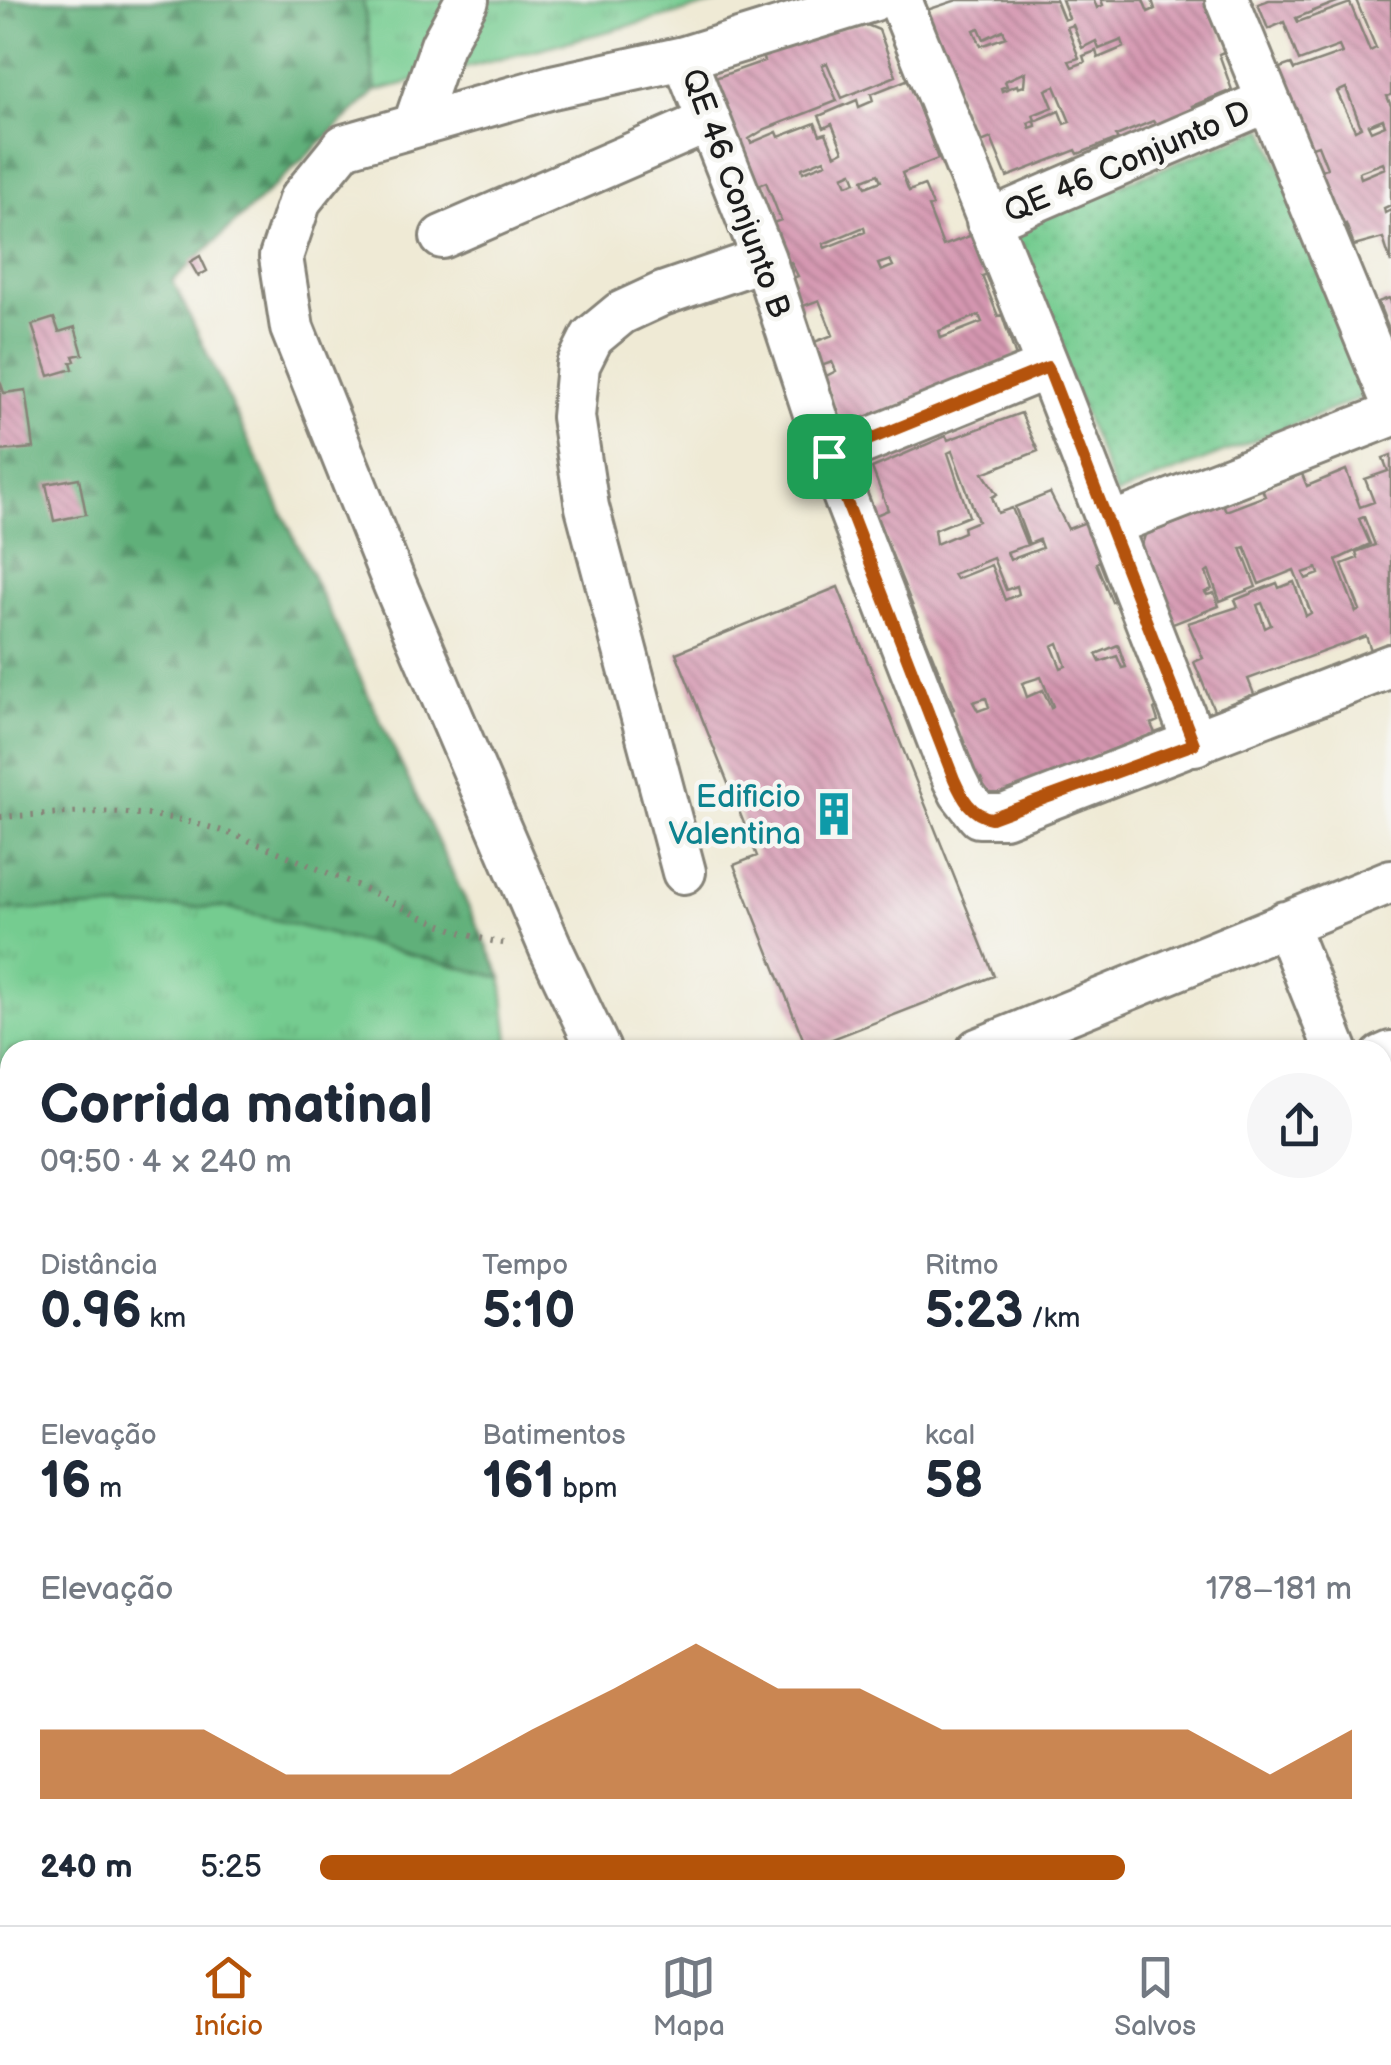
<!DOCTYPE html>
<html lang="pt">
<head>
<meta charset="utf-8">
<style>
	body { margin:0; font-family:"Balsamiq Sans",sans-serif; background:#f6f6f7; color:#1f2937; height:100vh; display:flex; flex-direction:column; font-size:38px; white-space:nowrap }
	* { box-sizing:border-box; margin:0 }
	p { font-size:32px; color:#747a83 }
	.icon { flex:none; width:55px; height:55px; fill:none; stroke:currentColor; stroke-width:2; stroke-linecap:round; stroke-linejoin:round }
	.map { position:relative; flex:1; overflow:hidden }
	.drawer { position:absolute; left:0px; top:1040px; width:1392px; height:885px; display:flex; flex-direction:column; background:#fff; border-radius:30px 30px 0 0; box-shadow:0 2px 8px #0004 }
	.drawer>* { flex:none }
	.pin { position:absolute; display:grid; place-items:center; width:85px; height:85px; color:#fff; margin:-42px; border-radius:20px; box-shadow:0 5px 15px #0006 }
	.round { display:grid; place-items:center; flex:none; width:105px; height:105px; border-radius:52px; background:#f6f6f7 }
	.summary { display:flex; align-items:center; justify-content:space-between; height:170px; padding:0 40px }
	h1 { font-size:55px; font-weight:800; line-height:75px }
	.figures { display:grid; grid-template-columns:repeat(3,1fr); gap:15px; height:170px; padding:10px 40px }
	.figures div { display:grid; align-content:center }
	.figures b { font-size:50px; font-weight:800 }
	.figures small { font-size:28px; font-weight:400 }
	.figures p { font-size:28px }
	.chart { height:280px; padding:20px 40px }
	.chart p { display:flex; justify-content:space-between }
	.chart svg { width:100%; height:180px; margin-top:10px; fill:#b45309; opacity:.7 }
	ul { padding:0 40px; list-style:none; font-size:32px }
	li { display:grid; grid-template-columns:160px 120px 1fr; align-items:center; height:75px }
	li i { height:25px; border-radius:12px; background:#b45309 }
	.dock { display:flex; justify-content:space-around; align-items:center; height:140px; border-top:2px solid #e0e1e3; background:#fff; font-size:28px; color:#747a83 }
	.dock a { display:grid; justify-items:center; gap:5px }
	.dock .on { color:#b45309 }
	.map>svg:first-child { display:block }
	.grass { fill:url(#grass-tufts); stroke:#487456; stroke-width:2.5 }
	.forest { fill:url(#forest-firs); stroke:#3e664b; stroke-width:2.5 }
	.park { fill:url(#park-dots); stroke:#487456; stroke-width:2.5 }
	.building { fill:url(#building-back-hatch); fill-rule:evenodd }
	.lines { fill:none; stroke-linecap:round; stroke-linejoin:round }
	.minor-casing { stroke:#868378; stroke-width:48 }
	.path { stroke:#868378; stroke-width:6; stroke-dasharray:2.5 8; stroke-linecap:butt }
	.minor { stroke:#fff; stroke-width:42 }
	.route-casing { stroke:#fff; stroke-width:20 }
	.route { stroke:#b45309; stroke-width:12 }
	.labels { text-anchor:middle; stroke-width:9; stroke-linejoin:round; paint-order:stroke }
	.street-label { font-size:32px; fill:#1c1c1c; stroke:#f6f6f2 }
	.culture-label { font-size:32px; fill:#0d838f; stroke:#f6f6f2; text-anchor:end }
</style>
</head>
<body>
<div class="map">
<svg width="1391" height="1925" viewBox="0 0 1391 1925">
	<defs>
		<pattern id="grass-tufts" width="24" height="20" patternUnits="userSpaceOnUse" patternTransform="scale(2.5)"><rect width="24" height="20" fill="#75cc90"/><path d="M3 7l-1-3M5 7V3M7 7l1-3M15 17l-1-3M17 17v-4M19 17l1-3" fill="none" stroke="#65af7c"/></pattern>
		<pattern id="forest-firs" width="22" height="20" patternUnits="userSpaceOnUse" patternTransform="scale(2.5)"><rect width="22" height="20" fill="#60b07a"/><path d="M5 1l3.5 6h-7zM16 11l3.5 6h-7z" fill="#4e8e63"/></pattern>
		<pattern id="park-dots" width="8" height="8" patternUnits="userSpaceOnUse" patternTransform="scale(2.5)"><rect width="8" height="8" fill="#75cc90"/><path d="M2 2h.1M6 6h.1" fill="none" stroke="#65af7c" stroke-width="1.8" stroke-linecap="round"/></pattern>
		<pattern id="building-back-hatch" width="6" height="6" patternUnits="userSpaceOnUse" patternTransform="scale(2.5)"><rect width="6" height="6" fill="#d597b1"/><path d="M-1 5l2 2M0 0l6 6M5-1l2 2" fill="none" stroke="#ac7a8f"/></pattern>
	</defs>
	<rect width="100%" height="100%" fill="#f6f6f2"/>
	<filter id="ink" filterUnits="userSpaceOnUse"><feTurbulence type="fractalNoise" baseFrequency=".01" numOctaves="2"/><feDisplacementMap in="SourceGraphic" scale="20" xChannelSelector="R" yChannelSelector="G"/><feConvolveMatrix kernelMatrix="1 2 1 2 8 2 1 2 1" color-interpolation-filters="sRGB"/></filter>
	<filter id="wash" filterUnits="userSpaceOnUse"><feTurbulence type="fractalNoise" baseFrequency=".0048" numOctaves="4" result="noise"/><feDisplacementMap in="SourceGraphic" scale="40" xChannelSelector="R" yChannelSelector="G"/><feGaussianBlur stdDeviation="2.25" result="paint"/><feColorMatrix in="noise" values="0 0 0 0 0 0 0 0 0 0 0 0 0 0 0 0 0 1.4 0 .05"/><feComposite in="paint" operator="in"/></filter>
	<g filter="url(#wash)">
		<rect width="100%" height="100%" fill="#efead5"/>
		<!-- grass -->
		<path class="grass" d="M363 0H730L376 91Z
			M224 907 502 978 510 1050H10V1843L0 1841V910Z
			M370 1915H562V1925H420Z"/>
		<!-- forest -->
		<path class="forest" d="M0 0H363L376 91 173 281 502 978 224 907 0 910Z
			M0 1841 10 1843V1915H370L420 1925H0Z"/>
		<!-- park -->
		<path class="park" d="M1265 128 1371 394 1116 495 1010 228Z"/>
		<g id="blocks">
			<!-- building -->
			<path class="building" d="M957 0H1056L1064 20 1069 18 1062 0H1094L1097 8 1103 5 1101 0H1143L1148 12 1155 9 1152 0H1208L1228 50 1219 54 1232 90 1192 106 1194 112 1157 126 1153 121 1116 136 1117 139 1078 154 1076 150 1007 177 991 138 976 144 927 10ZM1073 25 1082 48 1096 41 1099 49 1122 40 1124 47 1098 58 1096 51 1083 56 1085 62 1072 67 1069 61 1079 58 1067 27ZM979 28 984 39 1003 30 1006 37 981 46 974 30ZM1025 72 1024 86 1018 88 1017 85 1002 91 1001 88 1007 86 1005 81ZM1055 86 1070 122 1064 124 1059 111 1035 121 1036 126 1030 128 1028 123 1035 120 1033 115 1053 107 1046 90Z
				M1269 0H1342L1296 18 1298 22 1350 3 1370 51 1376 48 1356 0H1391V95L1387 96 1391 106V205L1384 208 1385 213 1391 210V263L1383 238 1354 246 1346 224 1341 226 1318 171 1327 168 1318 145 1309 148 1277 69 1291 64 1294 70 1342 53 1339 46 1299 61 1284 22 1268 29 1258 4ZM1346 88 1361 127 1355 130 1337 92ZM1383 119 1385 125 1371 131 1368 125ZM1383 163 1385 168 1361 178 1359 172Z
				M862 23 879 30 896 76 842 98 827 63 822 65 837 101 765 129 749 139 751 143 777 132 779 137 815 123 820 135 826 133 835 155 843 151 832 124 824 128 819 116 857 100 859 107 873 101 871 94 909 79 938 159 902 173 909 191 924 185 933 206 928 207 943 246 975 234 988 274 982 276 998 316 1002 315 1016 357 843 430 809 344 833 335 819 300 798 308 785 281 798 276 791 262 778 267 763 227 781 220 766 182 748 189 715 78 764 61 757 44ZM824 159 826 163 803 172 802 168ZM852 172 856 182 847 185 843 176ZM878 174 881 181 866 187 863 180ZM864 227 865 232 825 248 823 244ZM890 260 893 266 881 271 878 264ZM979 315 982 322 941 338 939 331ZM832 362 836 371 826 376 821 366Z
				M200 256 207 271 198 276 190 262Z
				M1389 298 1391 302V335L1378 302Z
				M54 318 59 332 75 327 83 354 73 356 75 361 71 362 73 369 49 376 32 325Z
				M0 381 4 393 26 390 34 448 0 451Z
				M1021 413 1038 451 983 473 997 494 992 497 998 513 1012 508 1027 545 1007 552 1010 560 1042 548 1039 540 1029 544 1015 507 1050 493 1068 529 1086 522 1102 560 1096 563 1112 602 1116 600 1158 706 1154 709 1158 721 1151 724 1155 733 989 798 981 778 978 779 951 711 954 709 876 515 888 510 872 468 946 436 948 440ZM952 451 978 521 963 527 964 532 936 544 934 530 969 516 948 453ZM993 558 1006 590 1017 586 1019 594 1005 600 991 565 956 579 953 574ZM1058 643 1066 666 1061 668 1052 646ZM1118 645 1126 667 1122 668 1117 656 1100 662 1096 654ZM1041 677 1053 706 1051 708 1043 690 1027 697 1022 683ZM986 698 989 707 978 711 973 702Z
				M1391 455V642L1371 650 1366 636 1248 679 1254 694 1214 710 1194 662 1203 658 1188 623 1238 607 1235 600 1277 583 1279 588 1294 582 1306 616 1311 613 1294 570 1259 584 1245 547 1241 548 1256 587 1220 601 1209 571 1206 573 1212 589 1205 592 1207 595 1214 593 1219 606 1168 626 1139 554 1145 535 1223 504 1226 511 1265 496 1262 489 1302 474 1307 486 1346 470 1360 507 1374 502 1365 479 1388 471 1383 458ZM1364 517 1375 545 1356 552 1358 558 1342 564 1360 610 1356 612 1336 560 1370 544 1359 519ZM1317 568 1319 574 1306 579 1303 573ZM1262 603 1271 625 1265 628 1257 605Z
				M79 478 86 514 54 521 46 484Z
				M838 587 994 976 807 1049 734 865 757 856 676 653Z
				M1391 1094V1199L1382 1203V1101Z
				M1391 1260V1447L1382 1450V1354L1387 1352 1385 1348 1382 1349V1263Z
				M1391 1509V1696L1386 1698 1382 1687V1597L1391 1594 1382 1573V1512Z
				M1391 1750V1925H1287L1283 1915H1382V1754Z
				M760 1915H938L942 1925H764Z
				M1044 1915H1234L1238 1925H1099L1110 1921 1109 1917 1089 1925H1048Z"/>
		</g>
	</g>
	<g filter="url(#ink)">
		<use href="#blocks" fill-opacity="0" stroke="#868378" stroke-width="2.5"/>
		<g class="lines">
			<!-- minor casing -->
			<g class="minor-casing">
				<path id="minor" d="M900 0 1048 367 1195 744
					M1227 0 1391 398
					M684 58 764 259 829 456 954 779 961 793 979 816H1004L1391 666
					M415 124 442 45 467 0
					M988 221 1267 101
					M442 237 709 121
					M829 456 1048 367
					M1109 525 1391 415
					M684 872 587 507 573 417 578 365 592 337 621 313 662 294 764 259
					M1285 923 1336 1050
					M599 1050 551 949 395 585 292 328 281 257 300 200 344 146 552 87 684 58 872 0
					M978 1050 1391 881
					M1382 1057 1391 1053
					M1382 1221 1391 1218
					M1382 1474 1391 1470
					M1382 1722 1391 1719
					M618 1915 619 1925
					M717 1915V1925
					M995 1915 999 1925
					M1265 1915 1269 1925
					M673 1925V1915"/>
			</g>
			<!-- path -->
			<path class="path" d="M0 817C63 813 128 807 190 822 244 835 296 860 347 881 399 904 452 937 510 944"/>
			<!-- minor -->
			<use href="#minor" class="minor"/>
		</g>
	</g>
	<g class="lines" filter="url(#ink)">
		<!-- route casing -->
		<g class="route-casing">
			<path id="route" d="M1048 367 1194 744 991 818C971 815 962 797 954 779L829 456Z"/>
		</g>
		<!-- route -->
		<use href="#route" class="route"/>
	</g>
	<!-- icons -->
	<defs>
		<g id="building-bare" transform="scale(3.45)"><path d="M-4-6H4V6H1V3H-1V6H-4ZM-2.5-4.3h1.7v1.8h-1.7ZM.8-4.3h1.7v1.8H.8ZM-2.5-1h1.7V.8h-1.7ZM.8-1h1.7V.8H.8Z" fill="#0f9aa8" stroke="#f6f6f2" stroke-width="2.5" paint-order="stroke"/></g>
	</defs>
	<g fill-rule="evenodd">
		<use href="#building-bare" x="834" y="814"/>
	</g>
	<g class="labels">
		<!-- street labels -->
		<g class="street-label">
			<text transform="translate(1127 161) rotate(-23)" y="11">QE 46 Conjunto D</text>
			<text transform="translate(737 193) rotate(70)" y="11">QE 46 Conjunto B</text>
		</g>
		<!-- culture labels -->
		<g class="culture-label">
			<text x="801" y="807">Edificio<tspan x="801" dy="37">Valentina</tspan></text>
		</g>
	</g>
</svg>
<div class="pin" style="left:829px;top:456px;background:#1e9e55"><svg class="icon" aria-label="arrive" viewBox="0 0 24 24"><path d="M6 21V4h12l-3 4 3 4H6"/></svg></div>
<section class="drawer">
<div class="summary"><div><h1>Corrida matinal</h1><p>09:50 · 4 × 240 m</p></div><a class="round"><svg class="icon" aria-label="share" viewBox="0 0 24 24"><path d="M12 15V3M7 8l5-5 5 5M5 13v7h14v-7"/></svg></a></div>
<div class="figures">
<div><p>Distância</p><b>0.96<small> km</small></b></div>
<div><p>Tempo</p><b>5:10</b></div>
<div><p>Ritmo</p><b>5:23<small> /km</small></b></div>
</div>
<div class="figures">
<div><p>Elevação</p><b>16<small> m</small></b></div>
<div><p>Batimentos</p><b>161<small> bpm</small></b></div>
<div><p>kcal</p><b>58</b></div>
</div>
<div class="chart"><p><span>Elevação</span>178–181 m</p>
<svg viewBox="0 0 160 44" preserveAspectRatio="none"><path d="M0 44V27L10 27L20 27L30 38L40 38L50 38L60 27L70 17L80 6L90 17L100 17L110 27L120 27L130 27L140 27L150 38L160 27V44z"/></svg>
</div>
<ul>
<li><b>240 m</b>5:25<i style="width:78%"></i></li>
</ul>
</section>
</div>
<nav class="dock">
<a class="on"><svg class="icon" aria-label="home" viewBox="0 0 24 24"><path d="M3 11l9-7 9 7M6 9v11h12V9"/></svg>Início</a>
<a><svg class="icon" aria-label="map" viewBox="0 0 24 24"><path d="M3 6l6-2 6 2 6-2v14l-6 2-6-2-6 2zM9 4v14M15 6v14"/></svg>Mapa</a>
<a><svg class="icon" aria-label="saved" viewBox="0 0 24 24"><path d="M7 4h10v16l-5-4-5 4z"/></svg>Salvos</a>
</nav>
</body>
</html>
